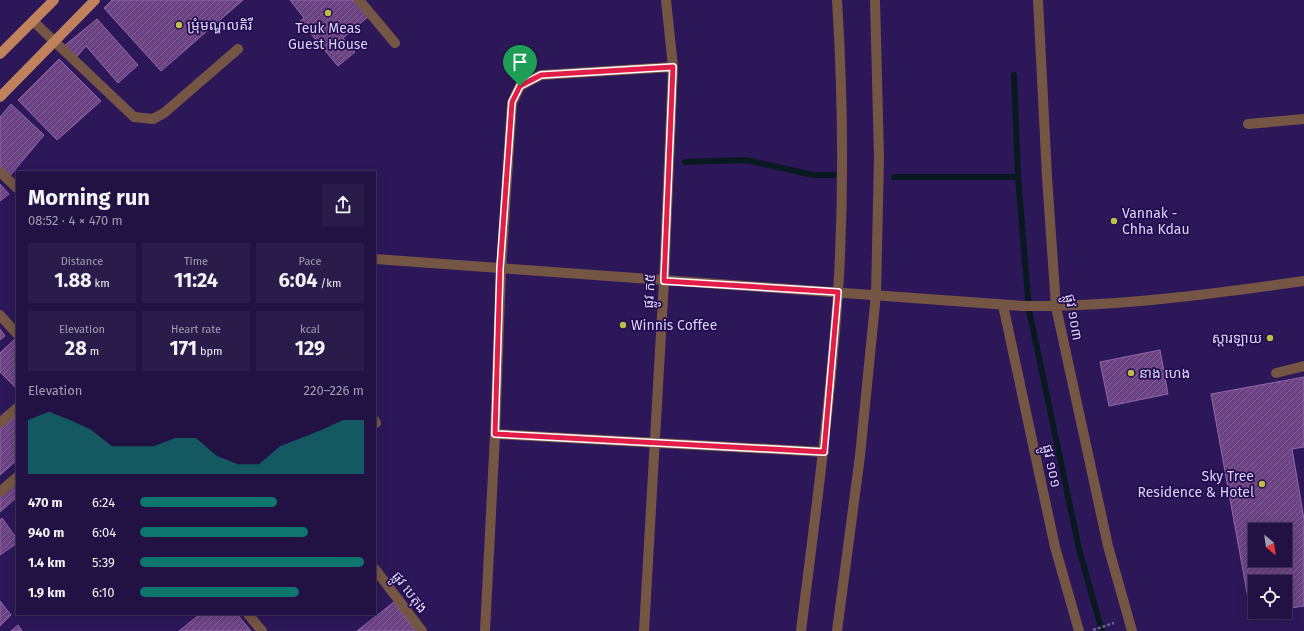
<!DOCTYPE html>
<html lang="en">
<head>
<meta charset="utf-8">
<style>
	body { margin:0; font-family:"Fira Sans","Noto Sans Khmer",sans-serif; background:#291b4a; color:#f1f3f6; height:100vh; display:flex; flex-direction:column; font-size:15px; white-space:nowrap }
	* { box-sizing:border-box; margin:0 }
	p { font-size:13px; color:#a29eb2 }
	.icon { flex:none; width:22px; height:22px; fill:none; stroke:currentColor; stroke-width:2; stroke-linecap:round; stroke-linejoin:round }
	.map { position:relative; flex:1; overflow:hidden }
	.details { position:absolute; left:16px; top:171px; width:360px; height:444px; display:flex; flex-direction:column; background:#211243; border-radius:0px; box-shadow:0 2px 10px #0003,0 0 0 1px #3e325c }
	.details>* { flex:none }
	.needle { width:26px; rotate:151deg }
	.controls { position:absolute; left:1248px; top:523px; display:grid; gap:8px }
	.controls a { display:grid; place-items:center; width:44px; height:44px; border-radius:0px; background:#211243; box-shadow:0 2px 10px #0003,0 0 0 1px #3e325c; font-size:20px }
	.pin { position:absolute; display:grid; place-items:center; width:34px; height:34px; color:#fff; margin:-41px -17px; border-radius:50% 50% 50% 0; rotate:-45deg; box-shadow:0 0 4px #0007 }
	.pin .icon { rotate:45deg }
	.round { display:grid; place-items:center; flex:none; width:42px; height:42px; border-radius:0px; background:#291b4a }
	.headline { display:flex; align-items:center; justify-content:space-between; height:68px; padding:0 12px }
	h1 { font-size:22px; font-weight:700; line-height:30px }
	.stats { display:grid; grid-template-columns:repeat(3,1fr); gap:6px; height:68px; padding:4px 12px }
	.stats div { display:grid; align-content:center; border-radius:0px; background:#291b4a; text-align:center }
	.stats b { font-size:20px; font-weight:700 }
	.stats small { font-size:11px; font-weight:400 }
	.stats p { font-size:11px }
	.chart { height:112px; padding:8px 12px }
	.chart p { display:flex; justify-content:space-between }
	.chart svg { width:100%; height:72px; margin-top:4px; fill:#0f766e; opacity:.7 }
	ul { padding:0 12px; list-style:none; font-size:13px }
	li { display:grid; grid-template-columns:64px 48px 1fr; align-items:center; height:30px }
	li i { height:10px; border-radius:5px; background:#0f766e }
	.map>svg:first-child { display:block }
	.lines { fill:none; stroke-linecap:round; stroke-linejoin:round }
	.stream { stroke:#091920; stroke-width:6 }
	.building { fill:url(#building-hatch); stroke:#9167aa; fill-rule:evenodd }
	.path { stroke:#706299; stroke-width:2.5; stroke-dasharray:3 2; stroke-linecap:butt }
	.minor { stroke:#755644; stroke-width:10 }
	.major { stroke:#c0825c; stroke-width:10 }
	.route-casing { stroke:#fff; stroke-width:8 }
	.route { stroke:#e11d48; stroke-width:5 }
	.poi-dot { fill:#bac045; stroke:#230c4d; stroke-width:1.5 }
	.labels { text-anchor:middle; stroke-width:3.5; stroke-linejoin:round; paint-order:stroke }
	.poi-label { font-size:14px; fill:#dad4fc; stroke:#230c4d; text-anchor:start }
	.street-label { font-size:14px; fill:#dad4fc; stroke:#230c4d }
</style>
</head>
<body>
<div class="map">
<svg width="1304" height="631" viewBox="0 0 1304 631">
	<defs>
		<pattern id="building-hatch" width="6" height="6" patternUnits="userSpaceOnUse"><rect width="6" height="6" fill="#6b4383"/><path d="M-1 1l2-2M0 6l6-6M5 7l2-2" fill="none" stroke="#805d95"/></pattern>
	</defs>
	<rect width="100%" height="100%" fill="#2c1859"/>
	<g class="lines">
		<!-- stream -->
		<path class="stream" d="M1014 75 1018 177 1029 310 1079 549 1102 631
			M685 162 746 160 813 175H834
			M894 177H1018"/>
	</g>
	<!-- building -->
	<path class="building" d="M112 0H243L161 71 104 8Z
		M290 0H356L369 16 343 38 355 52 338 66 300 21 304 18Z
		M97 19 138 65 118 83 86 46 74 60 64 46Z
		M59 59 101 101 57 140 18 100Z
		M11 104 44 135 9 177 0 168V117Z
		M0 184 9 194 0 201Z
		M0 329 5 336 0 340Z
		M16 338 17 339V389L0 372V353Z
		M1160 350 1168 394 1109 406 1100 362Z
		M1304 377V447L1292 449 1304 519V606L1285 609V582H1255V612H1270L1251 615 1211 394ZM1255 530H1285V560H1255Z
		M17 414V460L0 475V428Z
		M17 478V497L0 512V493Z
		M2 518 17 539V543L0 555V520Z
		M0 601 11 615 0 626Z
		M394 602 415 631H357Z
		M200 614H237L251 631H179Z
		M18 625 22 631H11Z"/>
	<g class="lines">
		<!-- path -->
		<path class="path" d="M1093 630 1114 623"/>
		<!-- minor -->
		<path class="minor" d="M359 0 395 43
			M1038 0 1047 177 1056 307 1108 546 1132 631
			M33 21 134 117 153 119 164 113 238 49
			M1248 124 1304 119
			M0 172 17 188
			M375 259 1023 306C1116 307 1212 294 1304 281
			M1003 305 1055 547 1079 631
			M0 315 17 334
			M1276 373 1304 366
			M375 421 376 423
			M0 423 17 408
			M495 434 824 452
			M0 492 17 477
			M375 569 422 631
			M248 614 262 631
			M485 631 495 434 501 269 512 103 520 86 541 75 673 67
			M644 631 664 281 673 67 666 0
			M801 631C815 518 830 406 838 293 844 197 843 96 837 0
			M837 631 860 456 876 294 879 157 875 0"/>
		<!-- major -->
		<path class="major" d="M0 54 54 0
			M0 97 95 0"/>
	</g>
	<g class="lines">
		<!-- route casing -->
		<g class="route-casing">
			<path id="route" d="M673 67 664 281 838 292 824 452 495 434 500 269 512 102 520 86 541 75Z"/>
		</g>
		<!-- route -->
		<use href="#route" class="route"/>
	</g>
	<!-- markers -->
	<g class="poi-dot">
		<circle cx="328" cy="13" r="4"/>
		<circle cx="179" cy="25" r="4"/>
		<circle cx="1114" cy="221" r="4"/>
		<circle cx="623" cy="325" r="4"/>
		<circle cx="1270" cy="338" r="4"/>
		<circle cx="1131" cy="373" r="4"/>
		<circle cx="1262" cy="484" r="4"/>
	</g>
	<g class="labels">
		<!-- poi labels -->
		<g class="poi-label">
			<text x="187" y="30">ម្រុំមណ្ឌលគិរី</text>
			<text x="328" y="33" text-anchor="middle">Teuk Meas<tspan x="328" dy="16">Guest House</tspan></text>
			<text x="1122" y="218">Vannak -<tspan x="1122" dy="16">Chha Kdau</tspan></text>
			<text x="631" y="330">Winnis Coffee</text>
			<text x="1262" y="343" text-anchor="end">ស្តារឡាយ</text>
			<text x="1139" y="378">នាង ហេង</text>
			<text x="1254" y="481" text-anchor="end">Sky Tree<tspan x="1254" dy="16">Residence &amp; Hotel</tspan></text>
		</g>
		<!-- street labels -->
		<g class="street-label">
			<text transform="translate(649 291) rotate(-87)" y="5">ផ្លូវ ក៥</text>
			<text transform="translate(1074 317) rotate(80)" y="5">ផ្លូវ ១០៣</text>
			<text transform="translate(1052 466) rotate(78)" y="5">ផ្លូវ ១០១</text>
			<text transform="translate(410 592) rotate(53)" y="5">ផ្លូវ បេតុង</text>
		</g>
	</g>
</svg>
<div class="controls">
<a><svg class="needle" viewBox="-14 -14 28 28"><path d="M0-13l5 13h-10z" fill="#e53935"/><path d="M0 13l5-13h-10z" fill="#a29eb2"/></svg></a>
<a><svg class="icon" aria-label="locate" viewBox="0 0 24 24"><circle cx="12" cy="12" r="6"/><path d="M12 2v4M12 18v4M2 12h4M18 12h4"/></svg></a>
</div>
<div class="pin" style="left:520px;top:86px;background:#1e9e55"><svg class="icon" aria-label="arrive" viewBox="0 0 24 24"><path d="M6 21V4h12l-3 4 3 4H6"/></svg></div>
<section class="details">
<div class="headline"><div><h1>Morning run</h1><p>08:52 · 4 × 470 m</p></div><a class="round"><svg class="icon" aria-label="share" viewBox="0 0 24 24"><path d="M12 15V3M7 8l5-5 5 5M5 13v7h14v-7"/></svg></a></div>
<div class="stats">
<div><p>Distance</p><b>1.88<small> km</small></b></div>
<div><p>Time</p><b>11:24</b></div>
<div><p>Pace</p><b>6:04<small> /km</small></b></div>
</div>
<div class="stats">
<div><p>Elevation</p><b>28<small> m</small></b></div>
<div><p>Heart rate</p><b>171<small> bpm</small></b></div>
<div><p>kcal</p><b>129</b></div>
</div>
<div class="chart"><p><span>Elevation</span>220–226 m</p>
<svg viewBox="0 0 160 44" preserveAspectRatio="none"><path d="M0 44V11L10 6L20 11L30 17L40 27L50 27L60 27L70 22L80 22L90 33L100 38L110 38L120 27L130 22L140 17L150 11L160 11V44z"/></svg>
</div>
<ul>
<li><b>470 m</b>6:24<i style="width:61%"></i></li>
<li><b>940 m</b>6:04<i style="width:75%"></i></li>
<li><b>1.4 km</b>5:39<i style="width:100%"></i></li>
<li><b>1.9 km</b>6:10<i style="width:71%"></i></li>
</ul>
</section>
</div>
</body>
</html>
